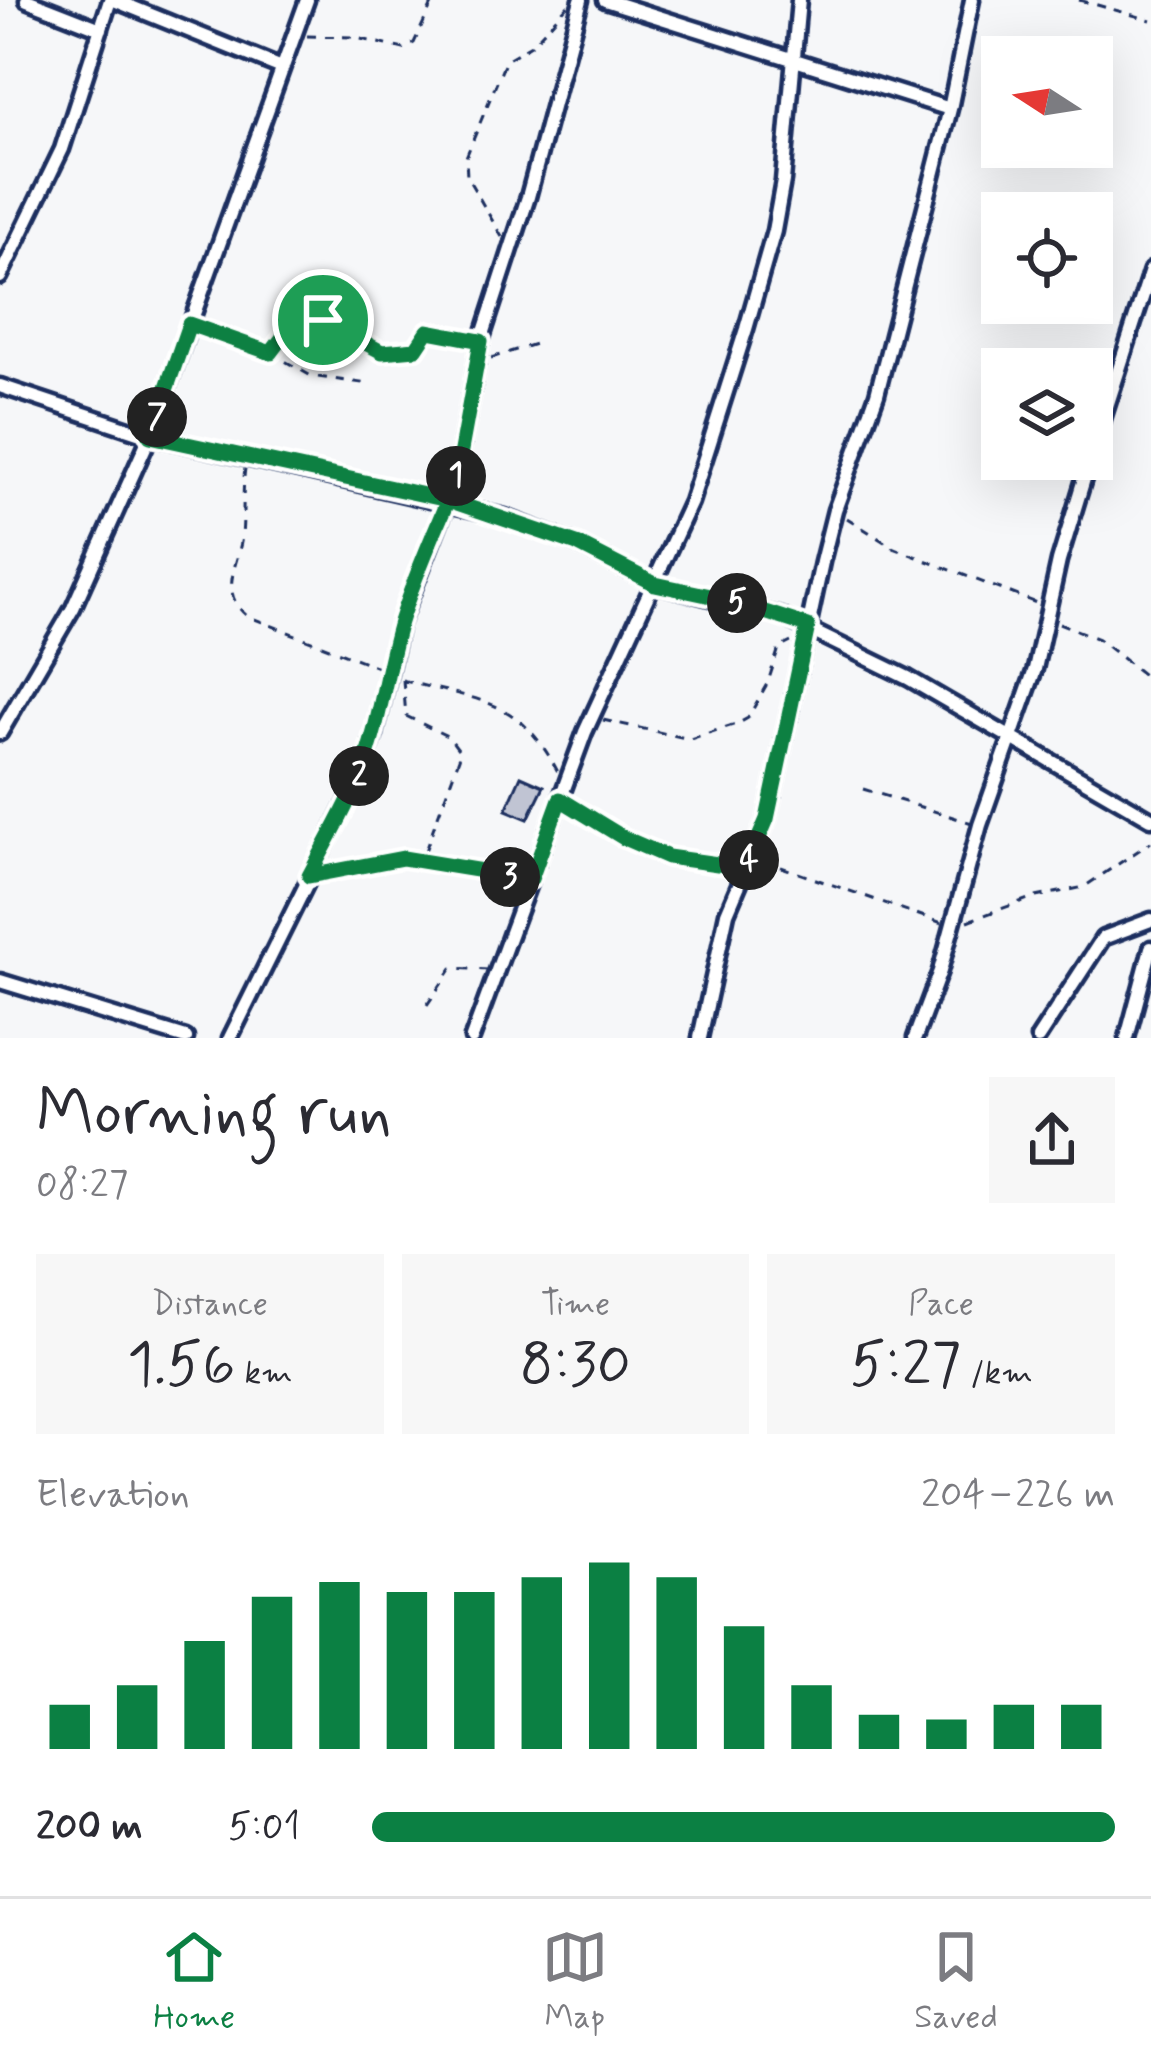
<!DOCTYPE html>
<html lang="en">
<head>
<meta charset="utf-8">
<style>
	body { margin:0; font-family:Mynerve,sans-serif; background:#f7f7f7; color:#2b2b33; height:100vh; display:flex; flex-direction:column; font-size:45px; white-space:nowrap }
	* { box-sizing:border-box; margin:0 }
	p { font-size:39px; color:#7c7c81 }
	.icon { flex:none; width:66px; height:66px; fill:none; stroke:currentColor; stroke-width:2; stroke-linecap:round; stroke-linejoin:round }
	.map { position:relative; height:1038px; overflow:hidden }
	.side { display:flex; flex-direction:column; background:#fff; flex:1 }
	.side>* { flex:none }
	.needle { width:78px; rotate:282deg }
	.fabs { position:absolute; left:981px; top:36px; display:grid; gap:24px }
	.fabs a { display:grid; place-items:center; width:132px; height:132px; border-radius:0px; background:#fff; box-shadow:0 12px 48px #0002; font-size:60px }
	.pin { position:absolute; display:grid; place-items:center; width:102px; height:102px; color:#fff; margin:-51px; border:6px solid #fff; border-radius:50%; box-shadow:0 3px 12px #0007 }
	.km { position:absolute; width:60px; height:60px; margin:-30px; border-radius:50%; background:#222; color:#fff; font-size:33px; line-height:60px; text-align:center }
	.round { display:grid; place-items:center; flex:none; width:126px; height:126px; border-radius:0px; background:#f7f7f7 }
	.overview { display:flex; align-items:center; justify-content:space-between; height:204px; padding:0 36px }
	h1 { font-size:66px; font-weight:600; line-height:90px }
	.figures { display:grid; grid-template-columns:repeat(3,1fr); gap:18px; height:204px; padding:12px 36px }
	.figures div { display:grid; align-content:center; border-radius:0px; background:#f7f7f7; text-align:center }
	.figures b { font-size:60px; font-weight:600 }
	.figures small { font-size:33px; font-weight:400 }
	.figures p { font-size:33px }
	.chart { height:336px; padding:24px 36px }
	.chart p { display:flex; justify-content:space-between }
	.chart svg { width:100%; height:216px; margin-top:12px; stroke:#0b8043; stroke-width:6 }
	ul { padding:0 36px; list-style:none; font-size:39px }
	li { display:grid; grid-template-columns:192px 144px 1fr; align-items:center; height:90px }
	li i { height:30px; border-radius:15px; background:#0b8043 }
	.menu { display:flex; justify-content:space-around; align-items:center; height:168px; border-top:3px solid #e1e1e2; background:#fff; font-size:33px; color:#7c7c81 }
	.menu a { display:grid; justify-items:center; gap:6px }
	.menu .current { color:#0b8043 }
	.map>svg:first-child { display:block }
	.building { fill:#c0c4d3; stroke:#1b2f5e; stroke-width:3 }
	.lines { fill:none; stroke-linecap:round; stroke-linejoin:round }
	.minor-casing { stroke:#1b2f5e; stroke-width:21 }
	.path { stroke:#1b2f5e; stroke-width:3; stroke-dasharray:9 9; stroke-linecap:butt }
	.minor { stroke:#fff; stroke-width:12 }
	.route-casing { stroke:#fff; stroke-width:24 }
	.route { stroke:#0b8043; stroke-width:15 }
</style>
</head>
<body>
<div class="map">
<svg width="1151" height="1038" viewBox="0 0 1151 1038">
	<rect width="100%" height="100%" fill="#f6f7f9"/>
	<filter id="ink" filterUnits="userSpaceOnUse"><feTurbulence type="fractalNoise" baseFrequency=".00833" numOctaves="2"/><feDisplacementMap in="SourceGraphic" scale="24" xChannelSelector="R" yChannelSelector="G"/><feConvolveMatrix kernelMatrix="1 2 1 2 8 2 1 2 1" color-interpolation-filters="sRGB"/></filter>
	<g filter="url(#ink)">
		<!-- building -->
		<path class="building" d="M521 776 544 786 528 819 506 810Z"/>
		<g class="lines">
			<!-- minor casing -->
			<g class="minor-casing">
				<path id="minor" d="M27 0 101 29
					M114 0 282 68
					M605 0 950 109
					M0 277 62 149 110 0
					M0 386 150 436 505 517 576 544 655 584 781 616 908 678 1151 819
					M1092 453 1151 270
					M0 733 73 608 150 436 307 0
					M0 981 186 1038
					M230 1038 358 780 375 734 400 624 455 483 481 341 528 197 581 0
					M472 1038 585 732 691 502 746 329 774 231 783 181 799 0
					M700 1038 727 913 767 819 822 562 835 510 877 394 950 109 972 0
					M915 1038 940 971 980 825 1035 669 1059 561 1090 459
					M1038 1038 1103 938 1151 920
					M1127 1038 1151 948"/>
			</g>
			<!-- path -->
			<path class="path" d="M1079 0 1151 20
				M307 36 352 37 404 49 414 43 434 0
				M502 237 467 177 466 157 506 60 531 45 568 5
				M203 327 271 353 311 376 369 384
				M271 353 300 319C343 321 372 361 416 349L428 331 472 339
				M491 358 541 342
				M245 468C242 491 244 514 242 536 238 567 218 591 247 616L378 667
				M847 518 894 548 1039 604
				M1059 623 1098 639 1151 681
				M402 680C479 702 519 695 559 774
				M403 680 406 716 449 737 461 753 422 859
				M603 720 690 739 739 723 748 718 768 682 779 648 791 642
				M863 789 972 823
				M571 806 668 857 734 864
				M764 861 942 923
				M323 874 403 858 519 878
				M968 921 1031 898 1084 887 1151 842
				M427 1005 452 968 488 970"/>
			<!-- minor -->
			<use href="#minor" class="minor"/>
		</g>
	</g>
	<g class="lines" filter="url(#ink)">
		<!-- route casing -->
		<g class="route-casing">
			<path id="route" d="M323 320 382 352 416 349 428 331 481 341 455 483C436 529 415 574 400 622 385 673 380 725 360 775 346 810 326 843 309 876L403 858 531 879 560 799 624 838 668 857 746 868 767 819 808 626 725 599 655 584 577 544 448 500 150 436 189 324 271 353 296 320H323"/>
		</g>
		<!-- route -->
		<use href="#route" class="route"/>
	</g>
</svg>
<div class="fabs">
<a><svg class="needle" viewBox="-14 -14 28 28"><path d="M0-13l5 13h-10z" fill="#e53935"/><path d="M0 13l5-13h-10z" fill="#7c7c81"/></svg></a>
<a><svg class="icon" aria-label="locate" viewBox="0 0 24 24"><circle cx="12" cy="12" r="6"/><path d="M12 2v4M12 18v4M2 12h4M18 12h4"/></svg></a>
<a><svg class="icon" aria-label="layers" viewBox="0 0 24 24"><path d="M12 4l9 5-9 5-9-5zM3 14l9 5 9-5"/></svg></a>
</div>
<div class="pin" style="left:323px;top:320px;background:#1e9e55"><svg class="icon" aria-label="arrive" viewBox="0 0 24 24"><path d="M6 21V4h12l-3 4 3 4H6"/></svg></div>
<b class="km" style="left:456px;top:476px">1</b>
<b class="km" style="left:359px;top:776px">2</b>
<b class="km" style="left:510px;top:877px">3</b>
<b class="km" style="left:749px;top:860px">4</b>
<b class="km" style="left:737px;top:603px">5</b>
<b class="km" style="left:157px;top:417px">7</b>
</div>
<section class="side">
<div class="overview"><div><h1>Morning run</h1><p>08:27</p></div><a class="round"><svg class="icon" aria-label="share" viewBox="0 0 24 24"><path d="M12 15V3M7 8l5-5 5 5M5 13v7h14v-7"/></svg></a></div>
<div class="figures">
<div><p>Distance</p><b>1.56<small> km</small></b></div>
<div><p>Time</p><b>8:30</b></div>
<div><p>Pace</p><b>5:27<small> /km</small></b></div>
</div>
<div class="chart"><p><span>Elevation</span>204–226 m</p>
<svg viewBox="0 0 160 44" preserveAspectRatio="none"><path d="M5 44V35M15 44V31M25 44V22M35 44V13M45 44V10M55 44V12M65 44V12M75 44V9M85 44V6M95 44V9M105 44V19M115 44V31M125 44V37M135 44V38M145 44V35M155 44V35"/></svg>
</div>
<ul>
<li><b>200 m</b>5:01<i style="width:100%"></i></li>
</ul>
</section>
<nav class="menu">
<a class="current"><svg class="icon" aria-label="home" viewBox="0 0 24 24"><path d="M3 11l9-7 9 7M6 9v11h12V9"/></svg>Home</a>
<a><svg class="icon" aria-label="map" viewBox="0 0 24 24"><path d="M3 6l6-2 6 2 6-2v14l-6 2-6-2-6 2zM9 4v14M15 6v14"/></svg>Map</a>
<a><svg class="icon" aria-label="saved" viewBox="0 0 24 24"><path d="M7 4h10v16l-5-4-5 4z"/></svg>Saved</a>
</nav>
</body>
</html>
